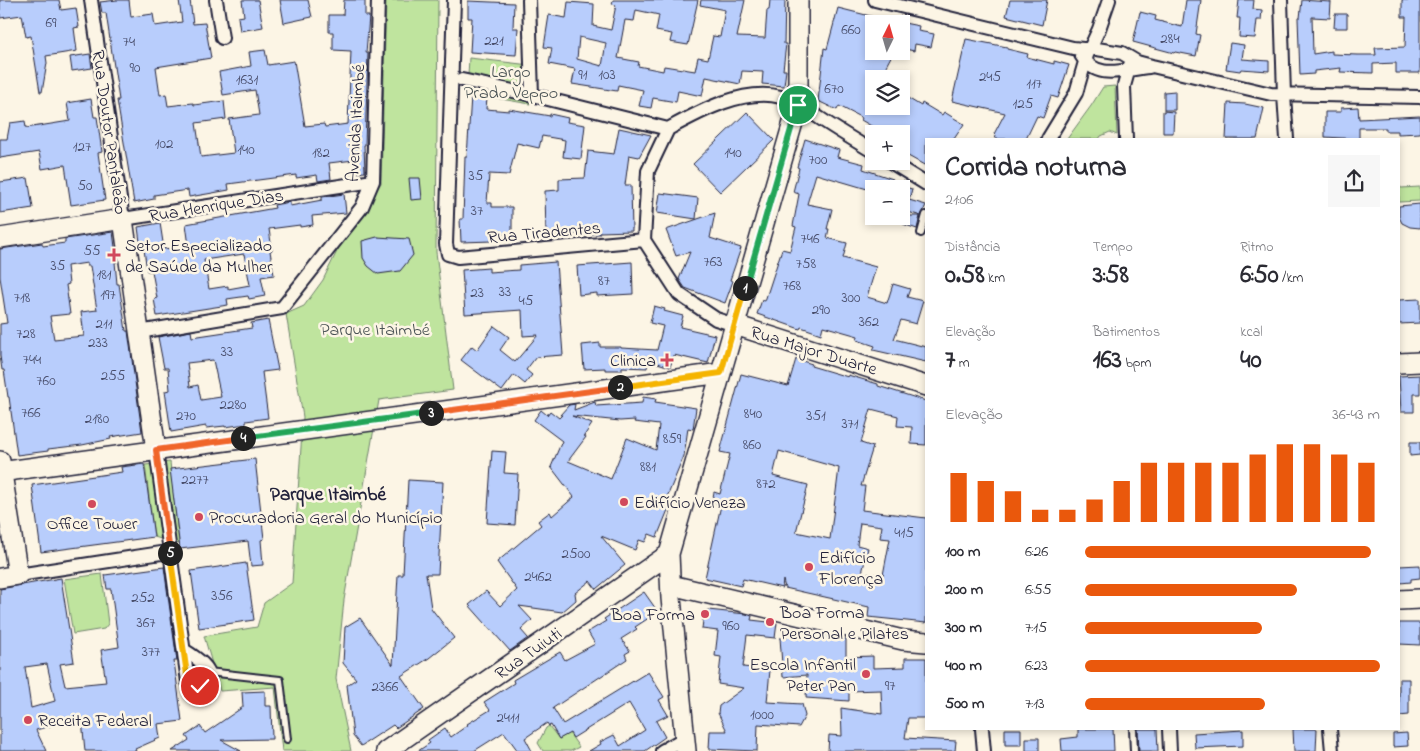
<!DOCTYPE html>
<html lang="pt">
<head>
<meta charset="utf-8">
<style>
	body { margin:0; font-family:"Indie Flower",sans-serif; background:#f7f7f7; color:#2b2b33; height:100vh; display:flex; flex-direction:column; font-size:19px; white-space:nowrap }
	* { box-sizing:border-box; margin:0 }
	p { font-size:16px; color:#7c7c81 }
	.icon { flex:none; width:28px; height:28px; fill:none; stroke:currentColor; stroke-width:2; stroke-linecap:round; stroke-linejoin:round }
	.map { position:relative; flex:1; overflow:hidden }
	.side { position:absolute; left:925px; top:138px; width:475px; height:592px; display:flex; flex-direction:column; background:#fff; border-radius:0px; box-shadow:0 2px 8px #0003 }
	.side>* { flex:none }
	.needle { width:32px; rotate:5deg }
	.fabs { position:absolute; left:865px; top:15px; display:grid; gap:10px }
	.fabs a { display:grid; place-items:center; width:45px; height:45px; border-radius:0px; background:#fff; box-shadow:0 2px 8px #0003; font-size:25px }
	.pin { position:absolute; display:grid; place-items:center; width:42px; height:42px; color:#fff; margin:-21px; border:2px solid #fff; border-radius:50%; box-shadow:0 1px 5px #0007 }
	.km { position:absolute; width:25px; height:25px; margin:-12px; border-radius:50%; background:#222; color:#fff; font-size:14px; line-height:25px; text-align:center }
	.round { display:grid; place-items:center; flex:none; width:52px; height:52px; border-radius:0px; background:#f7f7f7 }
	.headline { display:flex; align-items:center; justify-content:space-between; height:85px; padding:0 20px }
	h1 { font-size:28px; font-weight:700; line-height:38px }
	.stats { display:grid; grid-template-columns:repeat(3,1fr); gap:8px; height:85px; padding:5px 20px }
	.stats div { display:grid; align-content:center }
	.stats b { font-size:25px; font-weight:700 }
	.stats small { font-size:14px; font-weight:400 }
	.stats p { font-size:14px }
	.chart { height:140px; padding:10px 20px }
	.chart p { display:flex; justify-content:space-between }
	.chart svg { width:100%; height:90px; margin-top:5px; stroke:#ea580c; stroke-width:6 }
	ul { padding:0 20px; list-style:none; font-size:16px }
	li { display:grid; grid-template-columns:80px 60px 1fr; align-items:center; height:38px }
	li i { height:12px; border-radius:6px; background:#ea580c }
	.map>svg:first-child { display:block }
	.green { fill:#bfe49e; stroke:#70836c }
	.building { fill:#b8cdfc; stroke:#22223b; fill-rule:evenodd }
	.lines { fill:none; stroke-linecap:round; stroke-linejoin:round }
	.lane-casing { stroke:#22223b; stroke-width:10 }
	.street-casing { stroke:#22223b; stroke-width:16 }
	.secondary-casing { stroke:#22223b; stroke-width:22 }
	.lane { stroke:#fcf5e5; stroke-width:6 }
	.street { stroke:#fcf5e5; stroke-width:12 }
	.secondary { stroke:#fcf5e5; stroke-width:19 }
	.split-1-casing { stroke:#fff; stroke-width:10 }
	.split-2-casing { stroke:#fff; stroke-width:10 }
	.split-3-casing { stroke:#fff; stroke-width:10 }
	.split-4-casing { stroke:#fff; stroke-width:10 }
	.split-5-casing { stroke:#fff; stroke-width:10 }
	.split-6-casing { stroke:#fff; stroke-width:10 }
	.split-1 { stroke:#22a559; stroke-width:6 }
	.split-2 { stroke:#f5b400; stroke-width:6 }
	.split-3 { stroke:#f0652b; stroke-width:6 }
	.split-4 { stroke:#22a559; stroke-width:6 }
	.split-5 { stroke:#f0652b; stroke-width:6 }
	.split-6 { stroke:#f5b400; stroke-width:6 }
	.poi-dot { fill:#d1495b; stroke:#fcf5e5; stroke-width:2 }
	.labels { text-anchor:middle; stroke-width:5; stroke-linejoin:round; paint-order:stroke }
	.number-label { font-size:15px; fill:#484d6b }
	.park-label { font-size:18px; fill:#495254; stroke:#fcf5e5 }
	.street-label { font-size:18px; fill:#22223b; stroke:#fcf5e5 }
	.poi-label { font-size:18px; fill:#22223b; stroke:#fcf5e5; text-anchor:start }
	.neighbourhood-label { font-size:19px; font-weight:bold; fill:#22223b; stroke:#fcf5e5 }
</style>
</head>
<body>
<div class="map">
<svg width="1420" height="751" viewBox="0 0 1420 751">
	<rect width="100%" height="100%" fill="#fcf5e5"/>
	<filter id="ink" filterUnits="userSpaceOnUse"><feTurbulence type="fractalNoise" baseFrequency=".02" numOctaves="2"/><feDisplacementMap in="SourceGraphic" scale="10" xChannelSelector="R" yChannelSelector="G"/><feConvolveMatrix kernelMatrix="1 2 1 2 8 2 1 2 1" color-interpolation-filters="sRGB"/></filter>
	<g filter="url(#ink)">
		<!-- green -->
		<path class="green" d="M386 0H438L436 252 453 390 379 400 344 600 336 679 351 751H282L275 687 220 691 204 636 257 627 264 603 292 583 303 417 286 314 304 306 323 280 342 241 381 183Z
			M469 58 530 65V104L467 93Z
			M1115 86 1117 135 1110 132 1101 136 1099 139H1067L1091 106 1103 87Z
			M1399 185 1401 188 1420 187V201L1399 202Z
			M170 462 179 544 154 537 145 465Z
			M102 574 108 624 104 629 73 634 64 579Z
			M549 726 559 739 569 733 579 747 571 751H543L538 743 546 728Z"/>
		<!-- building -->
		<path class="building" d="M0 0H59L61 10 76 8 79 27 74 28 77 51 46 56 47 63 42 92H40L31 36 26 37 22 15 0 18Z
			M117 0H129L131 17 153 14 155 26 182 22 179 0H190L193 24 205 23 211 58 156 67 160 95 166 94 168 106 193 103 194 105 224 101 226 119 196 123 201 157 234 153 229 119 259 115 255 90 223 95 219 72 251 66 249 52 265 50 268 65 294 61 305 126 324 124 325 127 348 124 351 51 333 50V32H329V15H343L344 0H365V16H369L366 53H368L365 145H364L365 172 354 173V160L329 163 331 179 318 181 317 175 296 178V175L228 184 229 190 207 194 189 197 188 190 154 195V199L134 203 117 100H119L106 13H102L100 2Z
			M242 0H258L263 27 240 31 238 17 244 16Z
			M280 0H308L312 17 284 23Z
			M613 0H698L688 45 670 42 672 34 656 31 659 15 636 10 634 21 625 20 618 58 639 62 638 66 663 71 664 66 695 71 698 57 708 59 713 36 720 37 725 10 700 5 701 0H745L737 37 765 38 767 10H769L770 0H785L784 44H786L783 70H786L784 86 762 84 763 72 742 71 740 84 706 77 702 96 678 91 676 102 653 98 651 108 639 106 643 90 618 85 617 91 572 84 575 69 549 64 552 48 544 47 549 15 566 18 568 2 594 4 593 26 611 30 616 5 612 4ZM579 37 606 43 602 66 577 59Z
			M1010 0H1047L1042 25 1006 16Z
			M1186 0H1201L1196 34 1200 35 1196 56 1175 52 1174 53 1133 42 1140 12 1156 16 1155 20 1182 27Z
			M1239 0H1254L1253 9 1262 10 1261 20H1257L1255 38 1239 37 1240 18H1237Z
			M1302 0 1331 2 1330 18 1312 17 1313 54 1332 51V54L1357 55H1376L1375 48 1405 47 1406 17H1402V0H1420V73H1396V63L1373 64V73L1340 72 1341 68 1314 71V74L1300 75 1298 18H1300Z
			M468 1 514 3 513 28H518L516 55 470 52 472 18H468Z
			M838 8 874 17V51H894L879 79H874V106H901V94L921 106 922 103 942 115 944 112 964 124 954 139H926V166L901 152V134H885L861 120 862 118 839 106 837 110 818 101 824 48 827 49Z
			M1335 14H1347V28H1334Z
			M904 23 919 26 918 31 934 34 931 47 915 44 914 51 901 48V35Z
			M966 39 1007 47V49L1028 54 1027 57 1054 64V61L1069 65 1058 98 1051 96 1043 118 1037 116 1026 139H995L996 136 994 134 1005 113 952 101Z
			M1230 43 1244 45 1242 59 1269 61V71L1241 69 1240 71 1226 69Z
			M90 54 92 68 72 71 70 57Z
			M1175 91V110H1164V92Z
			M471 96 487 97 486 109 509 111V109L550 116V114L568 118 567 122 585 125 581 159 563 157 565 140 542 136 539 148 517 143 509 175 489 174 487 203H492V207H512V234H493V241L461 242 460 219H463L465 157H467Z
			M91 99 94 117H97L102 152 98 153 105 200 71 205 65 165 42 169 39 152 0 158V139H7L10 123 25 121 26 128 70 121 67 103Z
			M1228 103 1245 104 1264 108 1257 139H1226Z
			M1358 107 1359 119 1420 116V133L1398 134V131H1386V128H1359V139L1325 137V112H1341V108Z
			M1163 111 1174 112 1173 133H1163Z
			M747 112 774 140 720 192 693 164Z
			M619 128 651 135 639 157 629 155 625 185H631L632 231 600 232V234L546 235 545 191 559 190V179L585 178 588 151 614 154Z
			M805 139 839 150 837 157 864 164 863 169 893 179 889 189H874V191L816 174 807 204 832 209 827 229H829L827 238 847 243 843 258 876 267 867 297 887 303 893 284 910 289 907 297 923 301 916 324 901 320 894 339 926 347V362L873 350 875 346 857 340 858 336 823 326 821 334 801 327 800 329 757 314 762 300 765 301 782 249 790 251 796 227 793 226 799 194 793 192 799 168 797 167Z
			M28 178 33 208 0 213V182Z
			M409 178H420L422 199 411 200Z
			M901 186 912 189 909 200 926 205 921 216 905 211 904 217 901 216Z
			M660 193 698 198 696 219 657 213Z
			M344 194 346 213 312 216 313 225 300 227V225L269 229 272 250 270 251 274 275 261 277 265 296 249 299 248 296 227 299 228 305 157 316 154 299 157 298 152 271H147L143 242H140L138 227 160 223 164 249 189 246 186 224 275 208 274 205 290 202V206L322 200V197ZM244 254 250 285 228 289V286L209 289 204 260Z
			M1420 204V228L1410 227 1402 223 1399 217V206Z
			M715 213 710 238 741 248 730 280 733 281 725 303 685 288 679 279 690 252 676 256 666 230Z
			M906 216H920L917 229 903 224Z
			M113 232 117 262H115L117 284H119L126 331H128L142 432 110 437 111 439 82 445 48 449V451L17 455 9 397H8L4 370H2L0 356V324L7 323 0 277V249L42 243 43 246 65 243V239ZM87 263V266H90L97 310 81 312 84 336 54 339 50 316 70 314 66 285 69 284 67 266Z
			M377 237 409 239 413 255 400 271 378 274 368 266 363 258 362 241Z
			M556 262 563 355 536 357 526 370 532 375 525 384 514 375 502 391 461 360 472 346 477 350 494 326 509 337 500 350 515 362 538 335 523 336 522 310 465 314 462 270 489 268V272L519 270V265Z
			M632 262 633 294 597 296V293L579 295 577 266Z
			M1420 299V323L1399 324V300Z
			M654 306 665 309 664 311 683 316 680 327 715 335 708 363 674 355 670 367 648 360 647 368 622 367V370H605V368L584 369 582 345 600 343V347H621V348L657 350 663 326 650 323Z
			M268 320 278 370 262 372 268 418 246 421V424L225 427V426L206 428V426L171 432 165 391 170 390 168 368H164L158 337 191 331 192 337 252 328 251 323ZM213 360 221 397 201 400 198 385 190 387 187 363Z
			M796 359 812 364 811 366 848 377V375L878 384V386L926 401V445L911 444 912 427 897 426 898 416 871 409 861 443 873 447 861 486H865L862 510 926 518V623L868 617 869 607 785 588 783 580 782 588 743 579 741 586 705 578 721 505 712 502 714 492 720 494 730 454 720 452 741 374 788 386ZM779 451 839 468 830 539 796 532 808 485 773 476ZM860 523 882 526 880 538 890 539 883 575 862 573 868 548 857 545Z
			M1420 375V394H1414V412H1401L1399 376Z
			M643 397 656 399 655 402 696 408 693 429 688 428 684 456 665 502 670 505 657 537 649 534 645 542 639 540 635 550 601 536 625 565 596 589 590 581 575 593 576 600 562 612 519 606 532 620 521 630 528 638 510 651 469 605 486 591 500 606 517 590 497 562 541 525 538 521 550 512 552 516 574 497 551 467 562 441 534 420 541 410 547 415 550 411 559 418 562 415H560L569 405 575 404 574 410 595 402 596 406 642 403ZM572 416 620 421 635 420 634 422 659 425 656 450 627 438 611 479 568 461 586 437 584 436 592 424Z
			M1410 442H1420V455L1410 456Z
			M492 451 506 452 504 473 518 474 515 525 487 523Z
			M255 459 264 539 261 540 263 565 251 566 248 541 180 549 170 469Z
			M144 464 154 537 41 552 32 485 122 472 121 467Z
			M408 480 443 482 438 574H426L431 608 454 638 429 658 401 676 424 709 396 728 393 725 361 746 353 736 347 685 356 679 343 663 345 627 360 618 393 665 398 575H403Z
			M246 563 254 620 199 628 191 571Z
			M1420 565V578L1411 579V582L1400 583 1399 566Z
			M164 567 177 661H174L182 721 158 724 160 738 135 749 136 751H85L82 720 60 725V723L36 730 46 751H0V589L61 578 74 662 60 664 65 686 106 682 101 650 119 647 111 589H107L105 575ZM47 664 55 701 31 708 25 667Z
			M644 592 658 612 635 627 637 629 621 639 630 651 625 654 627 659 553 708 563 724 648 672 664 697 659 700 668 715 656 721 665 737 645 751H589L601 744 600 742 614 735 620 746 645 730 629 703 573 738 570 733 559 739 551 725 549 726 547 723 525 738 532 751H518L504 732 474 751H418L430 743 428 740 445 728 451 737 468 725 467 724 490 710 484 702 514 683 513 680 518 677 560 652 565 660 595 644 588 632 606 621 604 619Z
			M708 610 746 614 752 616 751 620 777 623 775 638 747 635 743 667 770 670 767 702 802 704 805 716 799 727 758 724 757 751 709 749 710 731H727L718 713 719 706 744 688 718 684 721 657 715 656 718 631 702 629 704 612Z
			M1399 623H1420V645L1399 644Z
			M798 630 846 639V657L873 656V668L905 667V658H926V718H908L905 738 956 741 955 751H828L829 735 842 736 841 708 882 714 881 690 849 691V701L806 698 807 675 783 677 780 638 799 637Z
			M1399 679H1409V715L1399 716Z
			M265 691V706H271L272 739 221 740 241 751H172L189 740 186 736 200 726 205 733 243 707 242 692Z
			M1005 729H1021V745H1005Z
			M1078 729H1113L1114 751H1062L1061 739 1078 737Z
			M1138 729H1157L1158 751H1139Z
			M1293 729H1317L1316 751H1294Z
			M1243 730V746L1195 748 1194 733Z
			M1407 733 1408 746 1393 747V734Z
			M1026 738H1039V751H1026Z"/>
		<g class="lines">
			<!-- lane casing -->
			<g class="lane-casing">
				<path id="lane" d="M921 233 926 215
					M208 672 280 680 287 739
					M1133 729 1134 751"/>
			</g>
			<!-- street casing -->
			<g class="street-casing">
				<path id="street" d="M91 0 123 219 373 181
					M216 0 222 38
					M454 0 446 244 448 254 458 257 644 240
					M529 0 532 95
					M875 0 1073 48 1083 49H1097L1122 53 1137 62 1152 66 1271 94 1420 97
					M1281 0 1284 95 1287 139
					M1081 55C1097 82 1124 69 1149 67
					M462 80 532 95 668 129C699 112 744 87 781 97 792 100 804 109 815 115 834 128 854 140 874 152
					M668 129 648 171 644 240 679 294 716 319 735 325
					M1048 139 1076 93 1087 55 1099 29 1109 0
					M1126 139 1124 86 1130 65
					M889 161 926 184
					M139 332 282 308 362 207 373 181 378 0
					M156 450 188 682 192 686C197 686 202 687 207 682 217 670 192 655 184 650
					M18 575 161 553 171 555
					M982 729 984 751
					M1169 729 1170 751
					M1330 729 1332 751
					M662 751 685 738"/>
			</g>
			<!-- secondary casing -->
			<g class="secondary-casing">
				<path id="secondary" d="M0 238 123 219 156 450
					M735 325 926 386
					M1399 363 1420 362
					M0 461 18 575 0 578
					M0 472 721 373
					M671 585 903 640 926 642
					M1399 600 1420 599
					M386 751 669 554
					M686 751 671 598 669 554 798 105V0"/>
			</g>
			<!-- lane -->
			<use href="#lane" class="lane"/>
			<!-- street -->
			<use href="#street" class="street"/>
			<!-- secondary -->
			<use href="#secondary" class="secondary"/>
		</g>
	</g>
	<g class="lines" filter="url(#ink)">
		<!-- split-1 casing -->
		<g class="split-1-casing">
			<path id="split-1" d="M745 288 798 105"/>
		</g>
		<!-- split-2 casing -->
		<g class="split-2-casing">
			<path id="split-2" d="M620 387 721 373 745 288"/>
		</g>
		<!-- split-3 casing -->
		<g class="split-3-casing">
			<path id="split-3" d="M431 413 620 387"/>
		</g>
		<!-- split-4 casing -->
		<g class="split-4-casing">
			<path id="split-4" d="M243 438 431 413"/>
		</g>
		<!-- split-5 casing -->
		<g class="split-5-casing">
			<path id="split-5" d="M170 553 156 450 243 438"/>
		</g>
		<!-- split-6 casing -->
		<g class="split-6-casing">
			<path id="split-6" d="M170 553 188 682 192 686H200"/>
		</g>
		<!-- split-1 -->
		<use href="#split-1" class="split-1"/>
		<!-- split-2 -->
		<use href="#split-2" class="split-2"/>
		<!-- split-3 -->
		<use href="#split-3" class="split-3"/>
		<!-- split-4 -->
		<use href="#split-4" class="split-4"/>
		<!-- split-5 -->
		<use href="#split-5" class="split-5"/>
		<!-- split-6 -->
		<use href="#split-6" class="split-6"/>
	</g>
	<!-- markers -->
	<g class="poi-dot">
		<path d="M111.5 247.5h5v5h5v5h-5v5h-5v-5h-5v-5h5z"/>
		<path d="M664.5 352.5h5v5h5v5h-5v5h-5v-5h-5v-5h5z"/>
		<circle cx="624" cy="502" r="5"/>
		<circle cx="92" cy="504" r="5"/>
		<circle cx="199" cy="517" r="5"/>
		<circle cx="809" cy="567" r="5"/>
		<circle cx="705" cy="614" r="5"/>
		<circle cx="770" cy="622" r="5"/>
		<circle cx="866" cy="674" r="5"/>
		<circle cx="28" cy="720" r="5"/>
	</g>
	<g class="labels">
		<!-- number labels -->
		<g class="number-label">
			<text x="51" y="27">69</text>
			<text x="851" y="34">660</text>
			<text x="1170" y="43">284</text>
			<text x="494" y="45">221</text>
			<text x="129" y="46">74</text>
			<text x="135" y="72">90</text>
			<text x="583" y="79">91</text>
			<text x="607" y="79">103</text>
			<text x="990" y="81">245</text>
			<text x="247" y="84">1631</text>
			<text x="1034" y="88">117</text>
			<text x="834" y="93">670</text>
			<text x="1023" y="108">125</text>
			<text x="164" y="148">102</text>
			<text x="82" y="151">127</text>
			<text x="246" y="154">140</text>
			<text x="321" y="157">182</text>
			<text x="733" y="157">140</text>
			<text x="818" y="164">700</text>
			<text x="476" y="180">35</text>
			<text x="85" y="190">50</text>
			<text x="477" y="215">37</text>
			<text x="810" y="243">746</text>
			<text x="92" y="255">55</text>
			<text x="713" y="266">763</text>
			<text x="806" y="268">758</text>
			<text x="58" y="270">35</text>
			<text x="104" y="279">181</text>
			<text x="604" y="285">87</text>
			<text x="792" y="290">768</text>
			<text x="505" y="296">33</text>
			<text x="477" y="297">23</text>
			<text x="108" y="299">197</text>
			<text x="22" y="302">718</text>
			<text x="851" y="302">300</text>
			<text x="526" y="305">45</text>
			<text x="821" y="314">290</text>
			<text x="869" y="326">362</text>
			<text x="104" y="328">211</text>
			<text x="26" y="338">728</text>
			<text x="98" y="347">233</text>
			<text x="227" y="356">33</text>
			<text x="32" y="364">744</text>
			<text x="113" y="380">255</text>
			<text x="46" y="385">760</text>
			<text x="233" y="409">2280</text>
			<text x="31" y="417">766</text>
			<text x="753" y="418">840</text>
			<text x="186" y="420">270</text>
			<text x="816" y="420">351</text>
			<text x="97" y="423">2180</text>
			<text x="850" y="428">371</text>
			<text x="672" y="443">859</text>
			<text x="752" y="449">860</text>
			<text x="648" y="471">881</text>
			<text x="195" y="484">2277</text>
			<text x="766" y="488">872</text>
			<text x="904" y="537">415</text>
			<text x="576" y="558">2500</text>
			<text x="538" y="581">2462</text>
			<text x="222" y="600">356</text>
			<text x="143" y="602">252</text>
			<text x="146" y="627">367</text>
			<text x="731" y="630">960</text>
			<text x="151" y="656">377</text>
			<text x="890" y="690">97</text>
			<text x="385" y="691">2366</text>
			<text x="762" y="719">1000</text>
			<text x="508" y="722">2411</text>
		</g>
		<!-- park labels -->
		<g class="park-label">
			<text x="511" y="77">Largo<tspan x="511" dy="21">Prado Veppo</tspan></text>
			<text x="375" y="335">Parque Itaimbé</text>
		</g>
		<!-- street labels -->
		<g class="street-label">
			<text transform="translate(355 123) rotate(-87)" y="6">Avenida Itaimbé</text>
			<text transform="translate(110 132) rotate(82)" y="6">Rua Doutor Pantaleão</text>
			<text transform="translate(216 205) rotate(-9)" y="6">Rua Henrique Dias</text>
			<text transform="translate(544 232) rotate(-5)" y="6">Rua Tiradentes</text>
			<text transform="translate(814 350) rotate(17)" y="6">Rua Major Duarte</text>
			<text transform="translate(528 653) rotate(-35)" y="6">Rua Tuiuti</text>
		</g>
		<!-- poi labels -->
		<g class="poi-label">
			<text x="125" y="251">Setor Especializado<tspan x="125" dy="21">de Saúde da Mulher</tspan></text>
			<text x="656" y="366" text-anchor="end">Clinica</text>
			<text x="634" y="508">Edifício Veneza</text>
			<text x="209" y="523">Procuradoria Geral do Município</text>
			<text x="92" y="529" text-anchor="middle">Office Tower</text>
			<text x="819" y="563">Edifício<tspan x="819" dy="21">Florença</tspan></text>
			<text x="780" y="618">Boa Forma<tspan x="780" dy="21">Personal e Pilates</tspan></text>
			<text x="695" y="620" text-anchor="end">Boa Forma</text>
			<text x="856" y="670" text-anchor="end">Escola Infantil<tspan x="856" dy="21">Peter Pan</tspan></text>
			<text x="38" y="726">Receita Federal</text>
		</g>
		<!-- neighbourhood labels -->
		<g class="neighbourhood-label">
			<text x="328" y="500">Parque Itaimbé</text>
		</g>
	</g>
</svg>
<div class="fabs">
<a><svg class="needle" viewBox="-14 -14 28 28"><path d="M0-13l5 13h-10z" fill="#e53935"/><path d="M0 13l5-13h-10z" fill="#7c7c81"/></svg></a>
<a><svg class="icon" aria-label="layers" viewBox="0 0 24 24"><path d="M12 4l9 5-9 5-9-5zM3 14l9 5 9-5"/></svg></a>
<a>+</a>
<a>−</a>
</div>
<div class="pin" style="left:798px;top:105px;background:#1e9e55"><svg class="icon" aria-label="arrive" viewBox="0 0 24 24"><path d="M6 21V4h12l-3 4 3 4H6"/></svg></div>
<div class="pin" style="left:200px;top:686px;background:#d93025"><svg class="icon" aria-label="check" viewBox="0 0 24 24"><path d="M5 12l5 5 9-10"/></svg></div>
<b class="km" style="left:745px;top:288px">1</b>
<b class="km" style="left:620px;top:387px">2</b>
<b class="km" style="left:431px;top:413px">3</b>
<b class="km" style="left:243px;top:438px">4</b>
<b class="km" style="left:170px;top:553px">5</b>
<section class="side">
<div class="headline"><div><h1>Corrida noturna</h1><p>21:06</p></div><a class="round"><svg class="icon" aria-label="share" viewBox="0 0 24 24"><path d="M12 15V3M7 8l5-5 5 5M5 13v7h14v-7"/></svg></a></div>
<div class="stats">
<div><p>Distância</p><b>0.58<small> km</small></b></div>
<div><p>Tempo</p><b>3:58</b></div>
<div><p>Ritmo</p><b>6:50<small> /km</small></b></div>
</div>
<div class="stats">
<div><p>Elevação</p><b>7<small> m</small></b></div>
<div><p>Batimentos</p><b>163<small> bpm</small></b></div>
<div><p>kcal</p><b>40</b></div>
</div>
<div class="chart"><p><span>Elevação</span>36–43 m</p>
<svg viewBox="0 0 160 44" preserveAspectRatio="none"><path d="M5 44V20M15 44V24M25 44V29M35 44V38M45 44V38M55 44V33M65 44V24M75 44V15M85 44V15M95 44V15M105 44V15M115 44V11M125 44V6M135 44V6M145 44V11M155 44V15"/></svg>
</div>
<ul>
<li><b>100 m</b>6:26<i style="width:97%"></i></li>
<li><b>200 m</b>6:55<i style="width:72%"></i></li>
<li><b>300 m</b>7:15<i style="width:60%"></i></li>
<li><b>400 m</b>6:23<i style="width:100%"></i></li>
<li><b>500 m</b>7:13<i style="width:61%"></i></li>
</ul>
</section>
</div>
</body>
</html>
